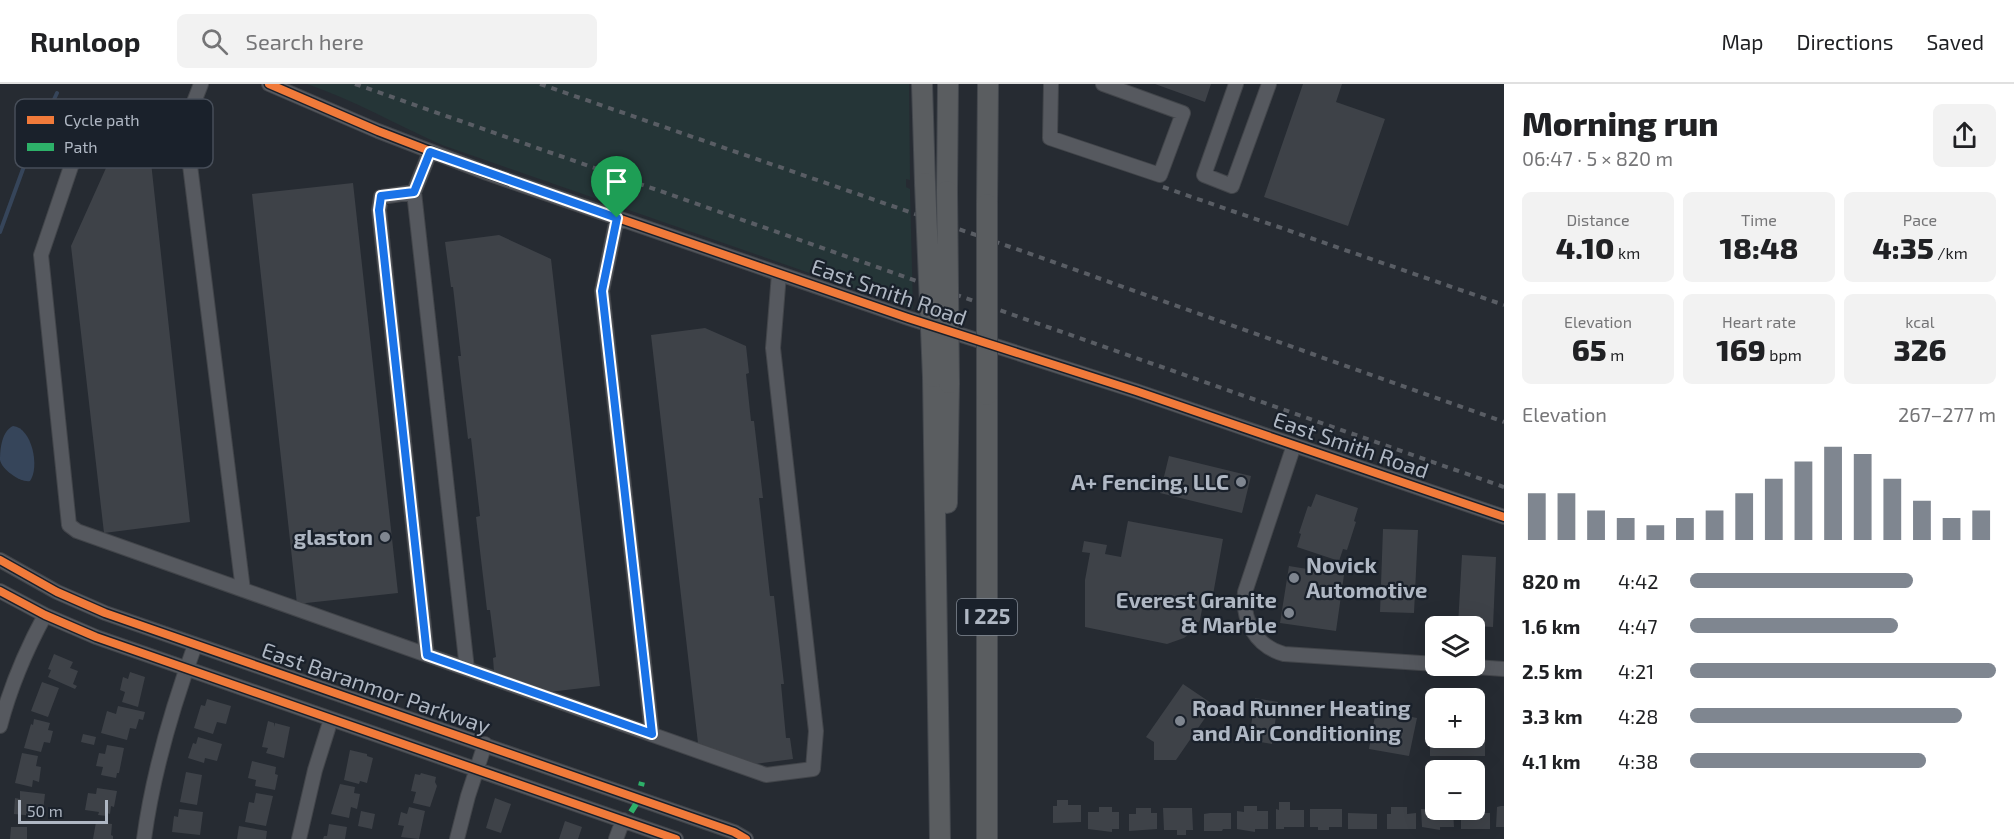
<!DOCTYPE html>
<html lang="en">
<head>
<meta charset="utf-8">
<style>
	body { margin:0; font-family:"Exo 2",sans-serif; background:#f2f2f2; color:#202124; height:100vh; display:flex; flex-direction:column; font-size:22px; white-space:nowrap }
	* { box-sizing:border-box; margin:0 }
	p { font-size:20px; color:#757577 }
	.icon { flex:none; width:33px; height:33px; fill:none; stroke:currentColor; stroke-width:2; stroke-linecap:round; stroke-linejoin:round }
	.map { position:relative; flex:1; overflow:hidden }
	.drawer { display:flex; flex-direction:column; background:#fff; width:510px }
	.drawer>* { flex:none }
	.fabs { position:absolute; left:1425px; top:532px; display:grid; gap:12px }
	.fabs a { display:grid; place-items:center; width:60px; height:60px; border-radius:9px; background:#fff; box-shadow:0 6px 24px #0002; font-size:30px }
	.scale { position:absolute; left:18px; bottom:15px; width:90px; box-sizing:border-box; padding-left:6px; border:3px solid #afb7c3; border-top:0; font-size:16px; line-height:21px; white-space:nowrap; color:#afb7c3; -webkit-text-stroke:4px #1a212b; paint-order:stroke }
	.pin { position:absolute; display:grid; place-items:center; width:51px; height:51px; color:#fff; margin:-62px -26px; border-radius:50% 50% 50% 0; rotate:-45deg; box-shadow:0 0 6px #0007 }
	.pin .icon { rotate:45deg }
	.round { display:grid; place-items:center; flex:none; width:63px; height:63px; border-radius:9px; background:#f2f2f2 }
	.summary { display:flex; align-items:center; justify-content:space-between; height:102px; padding:0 18px }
	h1 { font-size:33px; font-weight:800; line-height:45px }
	.stats { display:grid; grid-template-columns:repeat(3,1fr); gap:9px; height:102px; padding:6px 18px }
	.stats div { display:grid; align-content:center; border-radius:9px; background:#f2f2f2; text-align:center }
	.stats b { font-size:30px; font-weight:800 }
	.stats small { font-size:16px; font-weight:400 }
	.stats p { font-size:16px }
	.chart { height:168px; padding:12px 18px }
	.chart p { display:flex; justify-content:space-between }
	.chart svg { width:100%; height:108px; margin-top:6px; stroke:#7f8690; stroke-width:6 }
	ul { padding:0 18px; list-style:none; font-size:20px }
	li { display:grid; grid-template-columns:96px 72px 1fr; align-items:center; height:45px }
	li i { height:15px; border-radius:8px; background:#7f8690 }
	header { display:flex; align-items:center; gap:36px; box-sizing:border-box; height:84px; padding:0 30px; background:#fff; border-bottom:2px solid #e0e0e0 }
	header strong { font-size:28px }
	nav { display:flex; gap:33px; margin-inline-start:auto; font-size:21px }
	.search { width:420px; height:54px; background:#f2f2f2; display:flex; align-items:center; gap:15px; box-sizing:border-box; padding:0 21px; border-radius:9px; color:#757577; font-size:22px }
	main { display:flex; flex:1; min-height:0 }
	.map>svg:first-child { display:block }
	.green { fill:#253537 }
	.water { fill:#36455a }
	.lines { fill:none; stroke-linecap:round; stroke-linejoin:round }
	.stream { stroke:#36455a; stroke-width:4 }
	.building { fill:#3e4248 }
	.minor-casing { stroke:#42454a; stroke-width:16 }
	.highway-casing { stroke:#43474d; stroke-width:22 }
	.minor { stroke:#56595f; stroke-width:14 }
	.highway { stroke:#5a5d60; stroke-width:20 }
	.rail { stroke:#595d64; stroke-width:4; stroke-dasharray:6 6; stroke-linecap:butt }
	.highway-bridge-casing { stroke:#43474d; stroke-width:22; stroke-linecap:butt }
	.highway-bridge { stroke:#5a5d60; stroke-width:20 }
	.quiet { stroke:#2db169; stroke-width:6; stroke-dasharray:12 6; stroke-linecap:butt }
	.cycleway-casing { stroke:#1a212b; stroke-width:11 }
	.cycleway { stroke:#f17a3a; stroke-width:8 }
	.route-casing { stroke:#fff; stroke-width:12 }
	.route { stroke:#1a73e8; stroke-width:8 }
	.poi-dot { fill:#7f8690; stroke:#1a212b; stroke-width:2 }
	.labels { text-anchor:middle; stroke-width:4.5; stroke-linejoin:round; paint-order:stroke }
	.shield { fill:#1a212b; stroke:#828a95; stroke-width:1.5 }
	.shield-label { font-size:21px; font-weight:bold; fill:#afb7c3 }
	.street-label { font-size:22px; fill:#afb7c3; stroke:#1a212b }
	.poi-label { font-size:22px; font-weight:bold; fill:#afb7c3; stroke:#1a212b; text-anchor:end }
	.key { fill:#1a212b; stroke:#474e59; stroke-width:1.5 }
	.key-label { font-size:16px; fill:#afb7c3 }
</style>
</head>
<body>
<header>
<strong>Runloop</strong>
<div class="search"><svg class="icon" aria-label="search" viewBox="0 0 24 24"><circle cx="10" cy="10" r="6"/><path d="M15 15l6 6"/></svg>Search here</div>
<nav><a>Map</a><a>Directions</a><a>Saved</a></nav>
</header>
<main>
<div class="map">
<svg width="1504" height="755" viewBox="0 0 1504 755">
	<rect width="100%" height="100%" fill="#262b32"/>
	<!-- green -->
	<path class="green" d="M307 0H909L910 96 906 95V103L910 105 913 225 442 61C397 41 354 16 307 0Z"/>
	<!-- water -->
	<path class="water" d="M13 342C32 344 40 383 30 397 21 399 2 386 0 376 0 364 2 347 13 342Z"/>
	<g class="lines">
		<!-- stream -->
		<path class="stream" d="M0 148 27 74 57 9"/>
	</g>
	<!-- building -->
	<path class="building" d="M1155 0H1211L1205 18Z
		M1303 0H1342L1336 18 1385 35 1348 142 1264 113Z
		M151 78 190 438 104 449 71 162 106 84Z
		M353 99 398 509 297 520 252 110Z
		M499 151 551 175 600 602 549 608 494 588 493 574 496 573 490 526H487L476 433 480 432 471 354 468 355 458 272H461L453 203H451L445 158Z
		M705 244 746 262 749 289 746 290 751 337H754L763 414H759L770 512H774L784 600H781L786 654H790L793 675 755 680 698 659 651 251Z
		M1169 372 1251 392 1242 429 1160 409Z
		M1316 410 1358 424 1354 437 1356 438 1347 466 1343 465 1339 477 1297 463 1301 450 1299 449 1308 422 1311 423Z
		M1128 437 1223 455 1211 522 1203 520 1200 536 1194 546 1184 554 1167 560 1085 543V496L1090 469 1082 468 1084 457 1107 461 1105 470 1121 473Z
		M1383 445 1418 446 1414 529 1380 528Z
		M1462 471 1496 473 1493 543 1458 541Z
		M1289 482 1344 491 1336 547 1280 539Z
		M54 570 73 578 70 584 78 587 73 600 77 602 75 605 48 593 51 586 48 585Z
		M130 588 145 593 138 623 122 618 125 608 120 606 123 593 128 595Z
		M42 598 59 604 48 633 31 627Z
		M1183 600 1214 621 1176 676H1154V658L1146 653Z
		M1255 614 1278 618 1272 660 1249 656Z
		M207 615 231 622 226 640 217 638 213 650 194 644 201 621 205 622Z
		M118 622 145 628 143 636 139 635 136 645 130 644 127 656 101 649 107 627 116 630Z
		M1376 626 1417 634 1409 672 1369 665Z
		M34 635 50 639 48 646 53 647 50 659 44 658 41 668 24 664 31 640 33 641Z
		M268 637 274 639V643L275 639 290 643 284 674 266 669 268 664 262 663Z
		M1430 638H1436V654H1474V638H1485V672H1430Z
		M83 650 96 653 94 661 81 658Z
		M198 653 222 660 217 677 205 674 204 679 188 674 193 659 196 660Z
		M107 661 124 664 119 689H117L116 694 101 691 103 683 96 682 99 669 105 670Z
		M350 666 367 670V672L373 674 367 699 360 697 359 700 344 696Z
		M22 669 38 672 36 682 41 683 39 698 33 696 32 703 15 699Z
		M252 677 276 683 275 690 278 691 275 706 255 702 256 696 248 694Z
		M186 688 202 691 197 721 180 718Z
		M421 689 436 693 435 698 437 702 430 723 413 719 416 708 411 707 415 690 420 691Z
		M340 700 355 703 354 709 360 710 357 725 351 723 349 734 331 730Z
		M97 704 117 707 114 723 111 722 110 730 107 729V732L98 731 99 728 85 726 88 709 96 710Z
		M20 707 45 710 43 727 34 726V732L14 730 15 714 20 715Z
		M256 709 273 712 266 742 245 738 249 718 254 719Z
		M495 714 511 720 501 749 486 744Z
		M1057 716H1068V721H1081V738L1053 739V722H1057Z
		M1279 718H1290V726H1304V743H1284V745H1276V725L1279 726Z
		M1244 722H1257V727H1268V745H1255V748L1237 745V727L1244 728Z
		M1501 722H1504V743H1496L1497 723Z
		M409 723 425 727 419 755 401 753 404 742 398 741 401 728 407 730Z
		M1099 723H1112V728H1119V745H1112V748L1088 745V728H1099Z
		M1391 723H1407V730L1416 729V745H1387V730H1391Z
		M1474 723H1480V729H1490V745H1461V726H1474Z
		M1136 724H1151V729H1157V745L1129 747V730H1136Z
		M1163 724H1192L1193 746H1186V751H1177V746H1164Z
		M179 725 203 728 200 751 172 748 174 732 178 733Z
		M1310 725H1342V743H1329V746H1318V743H1310Z
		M1421 725 1453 726 1454 743H1440V746L1422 743Z
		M361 727 375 730 372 745 358 742Z
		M1210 729H1231V745H1223L1222 747H1204V730Z
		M1348 729 1377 730V745H1348Z
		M565 737 582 743 578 755H559Z
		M96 738 112 740 111 751 113 752V755H93Z
		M329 740 347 743 345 755H323L324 752H327Z
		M239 742 267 747 266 755H237Z
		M11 743H27V755H10Z"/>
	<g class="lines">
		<!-- minor casing -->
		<g class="minor-casing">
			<path id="minor" d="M201 0 185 41 86 53 79 59 41 171 69 441 77 447 766 691 813 685 816 647 773 264 779 190
				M269 0 378 47 487 89 908 234 1136 307 1504 433
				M1051 0 1050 54 1160 91 1183 29 1103 0
				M1236 0 1204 91 1232 102 1269 0
				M185 41 243 506
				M430 68 414 108 467 585
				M414 108 381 113 379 126 427 571
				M617 134 602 207 652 650
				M1294 361 1245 508C1242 536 1255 562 1284 570L1436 580
				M0 476 57 508 105 529 734 748 746 755
				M0 507 45 531 96 553 676 755
				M1461 582 1504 585
				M0 642C10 604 26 566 45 531
				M144 755C153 688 172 624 195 561
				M299 755 315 686 331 635
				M457 755 468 712 485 660
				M616 755 623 736"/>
		</g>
		<!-- highway casing -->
		<g class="highway-casing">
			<path id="highway" d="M922 0 925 99
				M947 107 948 0
				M987 120 988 0
				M933 293 940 755
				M987 311V755
				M947 419 949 299"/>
		</g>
		<!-- minor -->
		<use href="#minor" class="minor"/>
		<!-- highway -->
		<use href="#highway" class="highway"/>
		<!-- rail -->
		<path class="rail" d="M355 0 1504 403
			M540 0 1025 168 1504 338
			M1163 103 1504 221"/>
		<!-- highway-bridge casing -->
		<g class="highway-bridge-casing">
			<path id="highway-bridge" d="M925 99 933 293
				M947 107 949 299
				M987 311V120"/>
		</g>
		<!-- highway-bridge -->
		<use href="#highway-bridge" class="highway-bridge"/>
		<!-- quiet -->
		<path class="quiet" d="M641 702 642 698
			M631 728 636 720"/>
		<!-- cycleway casing -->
		<g class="cycleway-casing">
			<path id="cycleway" d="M269 0 378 47 487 89 908 234 1136 307 1504 433
				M0 476 57 508 105 529 734 748 746 755
				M0 507 45 531 96 553 676 755"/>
		</g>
		<!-- cycleway -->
		<use href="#cycleway" class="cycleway"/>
	</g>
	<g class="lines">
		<!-- route casing -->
		<g class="route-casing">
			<path id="route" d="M430 68 617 134 602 207 652 650 427 571 379 126 381 112 414 108Z"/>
		</g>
		<!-- route -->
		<use href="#route" class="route"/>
	</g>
	<!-- markers -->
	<g class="poi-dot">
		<circle cx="1241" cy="398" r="6"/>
		<circle cx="385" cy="453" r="6"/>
		<circle cx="1294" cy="494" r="6"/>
		<circle cx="1289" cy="529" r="6"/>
		<circle cx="1180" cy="637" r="6"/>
	</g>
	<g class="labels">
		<!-- shield labels -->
		<rect class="shield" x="957" y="515" width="60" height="36" rx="4.5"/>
		<g class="shield-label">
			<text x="987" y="540">I 225</text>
		</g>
		<!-- street labels -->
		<g class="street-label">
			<text transform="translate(889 208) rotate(19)" y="8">East Smith Road</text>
			<text transform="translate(1351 361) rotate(19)" y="8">East Smith Road</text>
			<text transform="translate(376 604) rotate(19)" y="8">East Baranmor Parkway</text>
		</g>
		<!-- poi labels -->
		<g class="poi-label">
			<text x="1229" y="406">A+ Fencing, LLC</text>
			<text x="373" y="461">glaston</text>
			<text x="1306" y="489" text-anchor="start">Novick<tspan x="1306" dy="25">Automotive</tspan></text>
			<text x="1277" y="524">Everest Granite<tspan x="1277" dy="25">&amp; Marble</tspan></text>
			<text x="1192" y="632" text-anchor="start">Road Runner Heating<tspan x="1192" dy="25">and Air Conditioning</tspan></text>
		</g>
	</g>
	<!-- legend -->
	<rect x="15" y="15" width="198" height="69" rx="9" class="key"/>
	<rect x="27" y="32" width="27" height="8" fill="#f17a3a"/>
	<rect x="27" y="59" width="27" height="8" fill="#2db169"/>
	<g class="key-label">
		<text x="64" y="42">Cycle path</text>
		<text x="64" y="69">Path</text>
	</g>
</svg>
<div class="fabs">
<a><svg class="icon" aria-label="layers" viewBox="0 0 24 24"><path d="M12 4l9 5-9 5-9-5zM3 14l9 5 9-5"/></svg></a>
<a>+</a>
<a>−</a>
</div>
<div class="scale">50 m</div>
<div class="pin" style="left:617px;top:134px;background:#1e9e55"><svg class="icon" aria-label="arrive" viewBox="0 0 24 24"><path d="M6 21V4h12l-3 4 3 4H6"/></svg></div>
</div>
<section class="drawer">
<div class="summary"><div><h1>Morning run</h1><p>06:47 · 5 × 820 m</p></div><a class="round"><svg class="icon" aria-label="share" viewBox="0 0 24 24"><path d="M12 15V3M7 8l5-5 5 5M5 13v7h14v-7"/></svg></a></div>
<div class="stats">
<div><p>Distance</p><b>4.10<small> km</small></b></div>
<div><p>Time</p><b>18:48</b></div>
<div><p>Pace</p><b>4:35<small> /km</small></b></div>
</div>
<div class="stats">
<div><p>Elevation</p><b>65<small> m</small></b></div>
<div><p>Heart rate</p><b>169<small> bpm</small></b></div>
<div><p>kcal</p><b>326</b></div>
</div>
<div class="chart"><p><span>Elevation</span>267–277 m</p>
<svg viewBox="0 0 160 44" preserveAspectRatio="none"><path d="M5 44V25M15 44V25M25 44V32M35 44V35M45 44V38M55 44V35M65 44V32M75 44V25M85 44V19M95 44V12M105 44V6M115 44V9M125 44V19M135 44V28M145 44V35M155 44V32"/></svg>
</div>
<ul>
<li><b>820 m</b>4:42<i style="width:73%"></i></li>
<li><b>1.6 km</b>4:47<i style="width:68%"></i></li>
<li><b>2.5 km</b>4:21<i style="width:100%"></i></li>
<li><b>3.3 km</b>4:28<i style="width:89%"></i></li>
<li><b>4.1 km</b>4:38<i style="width:77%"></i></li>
</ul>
</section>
</main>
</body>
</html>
